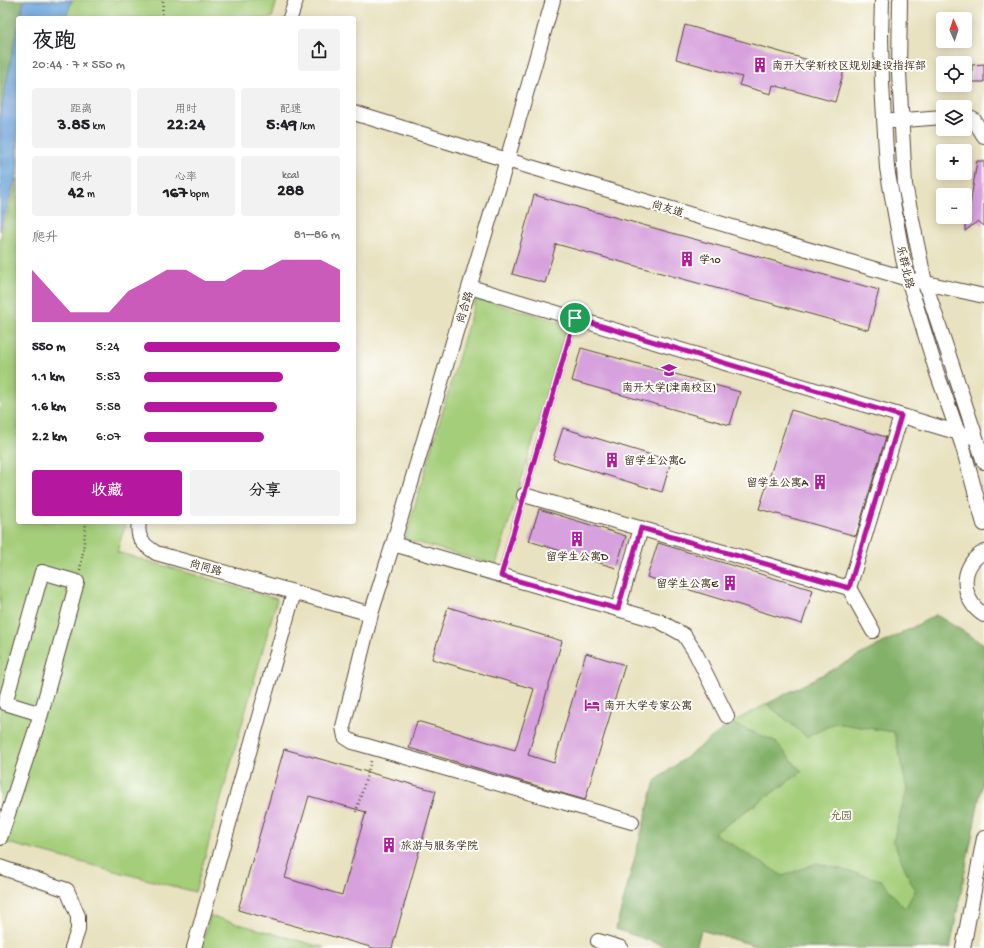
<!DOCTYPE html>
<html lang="zh">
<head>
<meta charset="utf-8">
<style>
	body { margin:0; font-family:"Gochi Hand","LXGW WenKai TC",sans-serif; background:#f2f2f2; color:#202124; height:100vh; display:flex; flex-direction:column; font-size:15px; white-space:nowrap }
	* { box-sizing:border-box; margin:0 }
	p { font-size:13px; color:#757577 }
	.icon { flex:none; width:22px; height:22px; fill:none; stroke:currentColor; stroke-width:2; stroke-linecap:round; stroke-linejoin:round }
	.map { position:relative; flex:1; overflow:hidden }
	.drawer { position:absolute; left:16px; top:16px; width:340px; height:508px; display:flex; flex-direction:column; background:#fff; border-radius:4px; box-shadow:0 2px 10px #0003 }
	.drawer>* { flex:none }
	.needle { width:26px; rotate:357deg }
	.fabs { position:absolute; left:936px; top:12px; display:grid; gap:8px }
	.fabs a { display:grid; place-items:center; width:36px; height:36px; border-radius:4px; background:#fff; box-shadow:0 2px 10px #0003; font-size:20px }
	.pin { position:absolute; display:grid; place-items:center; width:34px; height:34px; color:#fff; margin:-17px; border:2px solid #fff; border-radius:50%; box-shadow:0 1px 4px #0007 }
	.round { display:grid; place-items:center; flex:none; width:42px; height:42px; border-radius:4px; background:#f2f2f2 }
	.overview { display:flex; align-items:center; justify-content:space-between; height:68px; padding:0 16px }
	h1 { font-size:22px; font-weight:700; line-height:30px }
	.figures { display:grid; grid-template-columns:repeat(3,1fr); gap:6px; height:68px; padding:4px 16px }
	.figures div { display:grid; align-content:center; border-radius:4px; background:#f2f2f2; text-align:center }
	.figures b { font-size:17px; font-weight:700 }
	.figures small { font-size:11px; font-weight:400 }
	.figures p { font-size:11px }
	.chart { height:112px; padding:8px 16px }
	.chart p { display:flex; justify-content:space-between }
	.chart svg { width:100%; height:72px; margin-top:4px; fill:#b5179e; opacity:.7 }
	.cta { display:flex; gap:8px; margin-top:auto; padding:8px 16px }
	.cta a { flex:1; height:46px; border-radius:4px; background:#b5179e; color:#fff; font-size:16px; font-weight:700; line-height:46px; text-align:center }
	.cta a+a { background:#f2f2f2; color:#202124 }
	ul { padding:0 16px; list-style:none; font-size:13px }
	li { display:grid; grid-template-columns:64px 48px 1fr; align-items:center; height:30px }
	li i { height:10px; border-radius:5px; background:#b5179e }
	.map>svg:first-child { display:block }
	.green { fill:#a5ce7a; stroke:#707c4c }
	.forest { fill:#84b16a; stroke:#606e44 }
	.water { fill:#6ca4da; stroke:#54677c }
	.building { fill:#d7a1dd; fill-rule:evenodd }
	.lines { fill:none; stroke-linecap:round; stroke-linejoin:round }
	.lane-casing { stroke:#554636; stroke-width:8 }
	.street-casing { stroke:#554636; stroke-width:16 }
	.path { stroke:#554636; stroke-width:2.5; stroke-dasharray:1 3; stroke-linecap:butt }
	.lane { stroke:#fff; stroke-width:7 }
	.street { stroke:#fff; stroke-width:14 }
	.route-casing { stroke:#fff; stroke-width:8 }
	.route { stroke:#b5179e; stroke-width:5 }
	.labels { text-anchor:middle; stroke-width:4; stroke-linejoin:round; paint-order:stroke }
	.poi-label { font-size:11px; fill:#3b2a1e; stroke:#fdfcf7; text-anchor:start }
	.street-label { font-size:11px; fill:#3b2a1e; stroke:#fdfcf7 }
	.park-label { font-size:11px; fill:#5b5b3a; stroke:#fdfcf7 }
</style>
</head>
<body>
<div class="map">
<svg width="984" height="948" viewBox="0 0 984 948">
	<rect width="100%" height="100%" fill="#fdfcf7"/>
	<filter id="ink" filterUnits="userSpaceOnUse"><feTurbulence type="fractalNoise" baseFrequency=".025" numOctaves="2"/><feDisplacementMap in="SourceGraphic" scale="8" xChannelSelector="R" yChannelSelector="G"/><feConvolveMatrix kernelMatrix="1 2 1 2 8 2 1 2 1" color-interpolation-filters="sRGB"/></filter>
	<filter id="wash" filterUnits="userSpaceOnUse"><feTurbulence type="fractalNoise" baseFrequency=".012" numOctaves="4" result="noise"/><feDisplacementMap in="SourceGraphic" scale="16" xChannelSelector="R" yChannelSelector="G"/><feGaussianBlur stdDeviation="0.9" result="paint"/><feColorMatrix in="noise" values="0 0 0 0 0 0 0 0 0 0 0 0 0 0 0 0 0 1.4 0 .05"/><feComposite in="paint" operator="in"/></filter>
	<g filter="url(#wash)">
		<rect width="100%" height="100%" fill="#e8e2c0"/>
		<!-- green -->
		<path class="green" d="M70 0H277L272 18H64Z
			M18 178V522H126L117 552 277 599 195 892 0 841V239Z
			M476 298 568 324 496 565 405 539Z
			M936 615 984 644V774L950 948H764L701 930 696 948H671L616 929 655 781 731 723Z
			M210 916 325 948H201Z"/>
		<!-- forest -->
		<path class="forest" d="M0 0H49L44 18H18V105L0 165Z
			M936 615 984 644V774L950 948H764L701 930 696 948H671L616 929 655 781 731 723 775 741 802 772 714 833 783 876 817 863 881 880 905 909 915 891 893 841 907 789 894 732 835 723 807 737 767 704Z"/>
		<!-- water -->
		<path class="water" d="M24 0H72L66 18H20Z
			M18 24V172L0 231V115Z"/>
		<g id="blocks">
			<!-- building -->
			<path class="building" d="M685 25 844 70 835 102 773 85 771 94 739 85 742 77 676 59Z
				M984 64V82H972V65Z
				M977 161H984V226L978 221 965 231V207L970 205Z
				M534 195 879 290 868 330 556 244 545 283 512 274Z
				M581 348 740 392 730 425 572 381Z
				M791 410 886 437 856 536 759 509Z
				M563 428 671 461 662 492 553 459Z
				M539 509 626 536 616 568 529 541Z
				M658 543 813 590 802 624 647 577Z
				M448 607 562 641 528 755 554 763 586 653 625 665 585 800 409 748 417 721 515 750 534 689 432 659Z
				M284 749 436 791 392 948H374L238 910ZM309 796 366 812 342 895 285 878Z"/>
		</g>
	</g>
	<g filter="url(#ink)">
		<use href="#blocks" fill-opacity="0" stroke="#554636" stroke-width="1"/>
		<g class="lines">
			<!-- lane casing -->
			<g class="lane-casing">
				<path id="lane" d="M501 575 575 318"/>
			</g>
			<!-- street casing -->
			<g class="street-casing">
				<path id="street" d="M553 0 507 160 393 544 371 614 343 727 345 737 353 742 632 822
					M882 0 881 35 882 84 887 168 903 259 908 279 937 373 962 444 984 524
					M900 0 899 72 905 185 925 283 984 462
					M290 18 296 0
					M354 113 507 160 908 279 984 296
					M965 116 974 120 984 136
					M892 121 943 117
					M470 287 976 438
					M524 495 849 588
					M139 522C136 539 144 545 156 553L371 614
					M393 544 659 621 684 635 695 652 727 716
					M984 552C958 566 961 601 984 615
					M618 609 641 528
					M873 631 849 588 901 416
					M0 838 41 714 77 582 42 572 5 703 41 714
					M0 867 67 890 78 916V930L72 948
					M598 941 621 948
					M194 948 294 592
					M963 948 984 838"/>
			</g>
			<!-- path -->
			<path class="path" d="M162 18 163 0
				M80 570 83 552 86 522
				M356 812 371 761"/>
			<!-- lane -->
			<use href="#lane" class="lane"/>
			<!-- street -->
			<use href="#street" class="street"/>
		</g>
	</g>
	<g class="lines" filter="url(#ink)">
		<!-- route casing -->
		<g class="route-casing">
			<path id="route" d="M575 318 901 416 849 588 641 528 618 609 501 576Z"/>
		</g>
		<!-- route -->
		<use href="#route" class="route"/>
	</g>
	<!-- icons -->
	<defs>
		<g id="building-bare" transform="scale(1.2)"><path d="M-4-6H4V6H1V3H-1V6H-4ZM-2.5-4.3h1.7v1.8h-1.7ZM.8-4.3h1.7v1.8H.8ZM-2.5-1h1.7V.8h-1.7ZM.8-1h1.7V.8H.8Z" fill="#b5179e" stroke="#fdfcf7" stroke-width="2.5" paint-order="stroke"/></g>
		<g id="university-bare" transform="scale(1.2)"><path d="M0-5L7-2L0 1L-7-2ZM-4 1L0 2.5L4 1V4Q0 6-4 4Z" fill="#b5179e" stroke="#fdfcf7" stroke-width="2.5" paint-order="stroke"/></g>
		<g id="hotel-bare" transform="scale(1.2)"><path d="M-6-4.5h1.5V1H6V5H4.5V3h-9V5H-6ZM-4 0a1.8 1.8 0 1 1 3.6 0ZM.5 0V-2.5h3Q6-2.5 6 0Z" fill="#b5179e" stroke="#fdfcf7" stroke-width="2.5" paint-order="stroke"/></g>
	</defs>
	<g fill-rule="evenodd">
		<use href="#building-bare" x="760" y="65"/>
		<use href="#building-bare" x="687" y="259"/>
		<use href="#university-bare" x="669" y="370"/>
		<use href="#building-bare" x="612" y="460"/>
		<use href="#building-bare" x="820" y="482"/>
		<use href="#building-bare" x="577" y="539"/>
		<use href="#building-bare" x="730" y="583"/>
		<use href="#hotel-bare" x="592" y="705"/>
		<use href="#building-bare" x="389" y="845"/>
	</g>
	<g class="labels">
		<!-- poi labels -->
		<g class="poi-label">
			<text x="772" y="69">南开大学新校区规划建设指挥部</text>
			<text x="699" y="263">学10</text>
			<text x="669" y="391" text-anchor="middle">南开大学(津南校区)</text>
			<text x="624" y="464">留学生公寓C</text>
			<text x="808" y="486" text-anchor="end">留学生公寓A</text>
			<text x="577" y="560" text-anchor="middle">留学生公寓D</text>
			<text x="718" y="587" text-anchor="end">留学生公寓E</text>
			<text x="604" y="709">南开大学专家公寓</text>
			<text x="401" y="849">旅游与服务学院</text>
		</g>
		<!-- street labels -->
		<g class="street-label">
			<text transform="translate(668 208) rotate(17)" y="4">尚友道</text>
			<text transform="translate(906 267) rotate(77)" y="4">乐群北路</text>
			<text transform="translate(464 307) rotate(-73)" y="4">尚合路</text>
			<text transform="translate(206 567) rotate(16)" y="4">尚同路</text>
		</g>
		<!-- park labels -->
		<g class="park-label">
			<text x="841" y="819">允园</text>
		</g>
	</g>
</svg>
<div class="fabs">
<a><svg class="needle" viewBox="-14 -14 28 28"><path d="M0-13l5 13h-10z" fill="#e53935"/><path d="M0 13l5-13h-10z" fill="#757577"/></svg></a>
<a><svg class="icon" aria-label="locate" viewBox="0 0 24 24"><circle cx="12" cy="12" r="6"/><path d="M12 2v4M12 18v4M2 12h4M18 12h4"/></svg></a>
<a><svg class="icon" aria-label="layers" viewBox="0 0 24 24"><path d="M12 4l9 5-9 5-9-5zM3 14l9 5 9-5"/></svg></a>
<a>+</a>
<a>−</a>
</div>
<div class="pin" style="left:575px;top:318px;background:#1e9e55"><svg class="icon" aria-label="arrive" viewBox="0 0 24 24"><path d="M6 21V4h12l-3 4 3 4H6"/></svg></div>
<section class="drawer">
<div class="overview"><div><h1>夜跑</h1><p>20:44 · 7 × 550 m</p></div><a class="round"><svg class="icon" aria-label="share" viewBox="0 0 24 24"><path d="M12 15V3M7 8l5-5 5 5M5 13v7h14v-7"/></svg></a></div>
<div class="figures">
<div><p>距离</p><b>3.85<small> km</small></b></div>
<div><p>用时</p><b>22:24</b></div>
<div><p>配速</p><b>5:49<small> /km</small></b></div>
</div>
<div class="figures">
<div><p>爬升</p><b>42<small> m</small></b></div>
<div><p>心率</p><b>167<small> bpm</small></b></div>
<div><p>kcal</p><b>288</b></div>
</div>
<div class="chart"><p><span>爬升</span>81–86 m</p>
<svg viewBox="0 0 160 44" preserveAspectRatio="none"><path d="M0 44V12L10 25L20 38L30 38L40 38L50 25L60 19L70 12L80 12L90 19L100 19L110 12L120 12L130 6L140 6L150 6L160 12V44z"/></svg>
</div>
<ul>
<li><b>550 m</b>5:24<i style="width:100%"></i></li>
<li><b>1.1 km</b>5:53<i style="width:71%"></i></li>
<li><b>1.6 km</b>5:58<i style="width:68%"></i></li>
<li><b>2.2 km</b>6:07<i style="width:61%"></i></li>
</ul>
<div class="cta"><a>收藏</a><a>分享</a></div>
</section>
</div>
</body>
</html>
